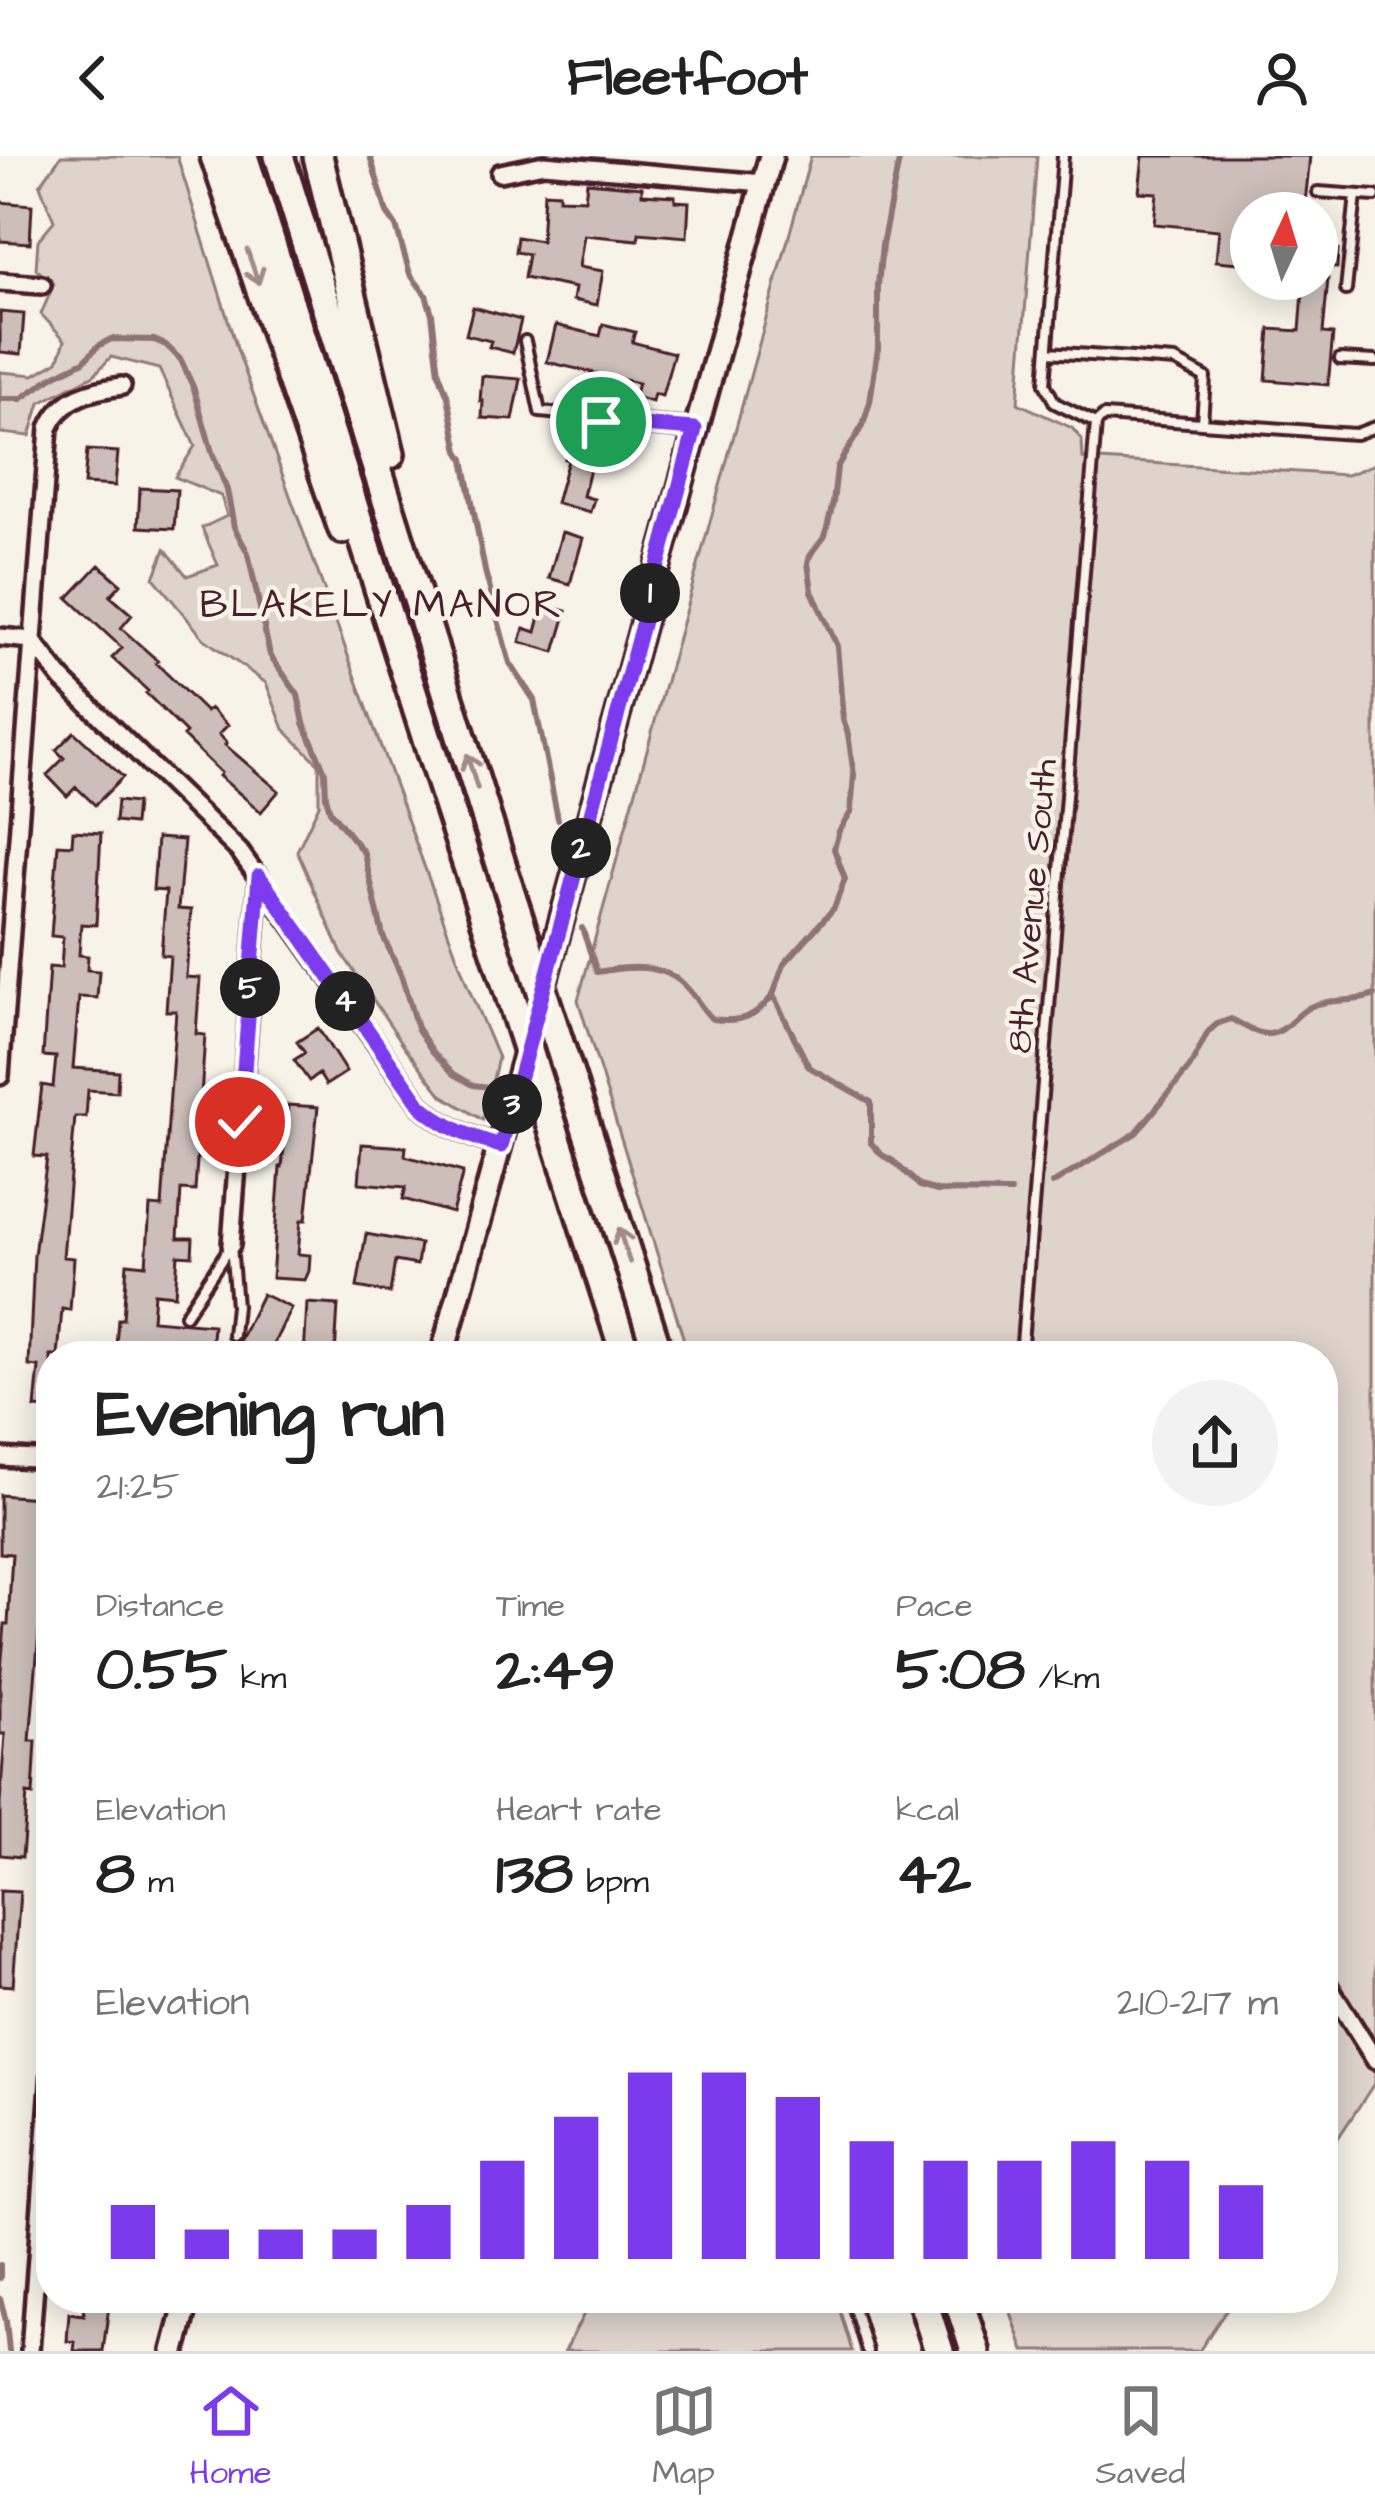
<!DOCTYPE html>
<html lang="en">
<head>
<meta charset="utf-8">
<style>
	body { margin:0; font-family:"Architects Daughter",sans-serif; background:#f2f2f2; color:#222; height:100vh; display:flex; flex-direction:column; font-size:45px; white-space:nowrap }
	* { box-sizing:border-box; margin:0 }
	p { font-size:39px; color:#767676 }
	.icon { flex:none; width:66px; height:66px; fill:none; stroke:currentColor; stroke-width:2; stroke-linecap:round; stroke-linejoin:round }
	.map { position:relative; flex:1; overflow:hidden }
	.details { position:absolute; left:36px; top:1185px; width:1302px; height:972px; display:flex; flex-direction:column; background:#fff; border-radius:48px; box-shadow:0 6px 30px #0003 }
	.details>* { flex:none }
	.needle { width:78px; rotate:4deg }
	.buttons { position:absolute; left:1230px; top:36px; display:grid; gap:24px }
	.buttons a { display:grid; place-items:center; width:108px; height:108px; border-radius:50%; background:#fff; box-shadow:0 6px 30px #0003; font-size:60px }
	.pin { position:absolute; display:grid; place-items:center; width:102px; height:102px; color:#fff; margin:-51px; border:6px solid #fff; border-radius:50%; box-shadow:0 3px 12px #0007 }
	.km { position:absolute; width:60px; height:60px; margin:-30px; border-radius:50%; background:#222; color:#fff; font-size:33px; line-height:60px; text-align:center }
	.round { display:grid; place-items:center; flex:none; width:126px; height:126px; border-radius:63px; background:#f2f2f2 }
	.headline { display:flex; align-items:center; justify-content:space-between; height:204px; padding:0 60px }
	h1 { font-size:66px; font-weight:700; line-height:90px }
	.stats { display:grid; grid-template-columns:repeat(3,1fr); gap:18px; height:204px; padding:12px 60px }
	.stats div { display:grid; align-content:center }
	.stats b { font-size:60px; font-weight:700 }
	.stats small { font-size:33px; font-weight:400 }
	.stats p { font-size:33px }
	.chart { height:336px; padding:24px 60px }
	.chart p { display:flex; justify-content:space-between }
	.chart svg { width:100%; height:216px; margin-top:12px; stroke:#7c3aed; stroke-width:6 }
	header { display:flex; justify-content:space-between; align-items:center; height:156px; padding:0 60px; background:#fff; font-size:54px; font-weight:700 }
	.tab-bar { display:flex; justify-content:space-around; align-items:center; height:168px; border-top:3px solid #e0e0e0; background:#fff; font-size:33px; color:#767676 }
	.tab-bar a { display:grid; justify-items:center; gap:6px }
	.tab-bar .active { color:#7c3aed }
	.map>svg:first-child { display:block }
	.green { fill:#ded4cc; stroke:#947a7c; stroke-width:3 }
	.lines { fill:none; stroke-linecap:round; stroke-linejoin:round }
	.stream { stroke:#8e7275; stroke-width:6 }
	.building { fill:#ccbfb9; stroke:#4a1f2b; stroke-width:3 }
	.lane-casing { stroke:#4a1f2b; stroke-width:16 }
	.street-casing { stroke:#4a1f2b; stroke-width:24 }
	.secondary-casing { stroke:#4a1f2b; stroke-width:30 }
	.highway-casing { stroke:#4a1f2b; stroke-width:36 }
	.lane { stroke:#f7f3e8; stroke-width:8 }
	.street { stroke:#f7f3e8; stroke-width:15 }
	.secondary { stroke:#f7f3e8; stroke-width:21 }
	.highway { stroke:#f7f3e8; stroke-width:27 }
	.highway-bridge-casing { stroke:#4a1f2b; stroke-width:36; stroke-linecap:butt }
	.highway-bridge { stroke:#f7f3e8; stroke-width:27 }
	.oneway { stroke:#a0898a }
	.route-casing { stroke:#fff; stroke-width:24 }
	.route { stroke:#7c3aed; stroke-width:15 }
	.labels { text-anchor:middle; stroke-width:9; stroke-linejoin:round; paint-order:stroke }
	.street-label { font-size:36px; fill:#4a1f2b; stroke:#f7f3e8 }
	.neighbourhood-label { font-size:39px; letter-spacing:3px; fill:#4a1f2b; stroke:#f7f3e8 }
</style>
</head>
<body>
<header><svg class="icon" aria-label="back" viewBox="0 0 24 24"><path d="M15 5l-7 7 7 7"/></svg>Fleetfoot<svg class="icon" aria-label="person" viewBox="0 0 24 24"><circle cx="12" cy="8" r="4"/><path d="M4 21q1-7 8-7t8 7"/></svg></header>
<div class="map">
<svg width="1375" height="2195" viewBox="0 0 1375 2195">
	<rect width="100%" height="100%" fill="#f7f3e8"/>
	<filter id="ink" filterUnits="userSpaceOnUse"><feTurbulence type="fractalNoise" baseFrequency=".00833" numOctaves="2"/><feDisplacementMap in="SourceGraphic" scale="24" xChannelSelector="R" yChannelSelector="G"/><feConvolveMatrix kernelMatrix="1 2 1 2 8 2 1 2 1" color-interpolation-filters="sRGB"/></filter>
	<g filter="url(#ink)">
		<!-- green -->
		<path class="green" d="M61 0H177L238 196 468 831 498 902 483 964 442 939 405 891 341 796 297 695 319 649V608L284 573 266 527 204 483 154 422 165 393 187 420 218 409 202 372 227 360 221 340 175 321 195 290 159 213 111 201 94 219 40 247 30 280 0 277V216L34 219 58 205 65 184 41 158 54 128 36 113 38 84 54 65 40 29Z
			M811 0H1037L1018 247 1072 272 1082 284 1083 303 1347 319 1375 308V1926L1323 2005V1200H689L578 844Z
			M592 2142H836L852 2195H565Z
			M1006 2142H1234L1199 2195H1024Z"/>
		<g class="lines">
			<!-- stream -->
			<path class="stream" d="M370 0 387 57 396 70 410 118 426 139 432 158 439 217 448 241 459 295 464 303 485 415 505 490 510 507 534 544 558 663
				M0 243H21L54 220 84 205 98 190 111 183 154 184 166 189 181 204 194 233 212 296 227 334 234 371 248 397 270 499 298 539 304 567 325 616 326 641 330 655 364 697 383 780 401 819 417 872 433 896 454 918 473 929 489 931
				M582 772 597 816C628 810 665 806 688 833 697 843 703 854 712 863 740 867 756 861 773 839L809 911 871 946V987L882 999 893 1005 920 1030 937 1035 1011 1036
				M773 839 784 808 834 752 845 723 834 693 839 675 851 656 854 619 848 578 843 564 837 490 812 435 808 407 810 400 825 380 833 347 837 311 863 269 870 246 878 192V129L882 89 900 0
				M1052 1028 1136 977 1190 911 1208 876 1217 868 1231 863C1242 868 1255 878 1267 878 1285 878 1294 860 1308 852 1328 841 1354 848 1375 839
				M0 2109V2122
				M0 2142 6 2165 9 2195"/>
		</g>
		<!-- building -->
		<path class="building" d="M1143 0H1310L1304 57H1251V108L1216 105 1219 74 1154 68 1157 37 1139 36Z
			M587 26 642 31V38L675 40V45L689 46 687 81 639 77 638 84 584 79 579 111 603 115 597 149 573 144 575 132 524 122 528 98 515 96 517 81 541 85 544 36 559 37V42L585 43Z
			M0 46 32 49 30 87 0 85Z
			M1317 92 1338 94 1337 112 1317 111Z
			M1304 123H1328L1323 177 1333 178 1328 229 1266 224 1270 173 1300 175Z
			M473 151 521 164 513 197 489 191 491 185 466 179Z
			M0 156 24 158 21 198 0 196Z
			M603 168 635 176 632 186 674 197 662 240 654 238 652 246 634 241 638 227 547 206 556 169 600 180Z
			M482 220 521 223 513 264 482 262 483 245H480Z
			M571 280 592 286 585 312 590 313 583 340 594 343 590 356 556 347 568 304 565 303Z
			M87 294 118 296 115 330 84 328Z
			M140 332 177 334 174 373 138 371Z
			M562 376 583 382 570 428 549 422Z
			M99 409 121 428 110 440 132 459 121 472 158 505 156 507 206 556 210 552 228 569 219 578 227 587 225 589 279 635 261 656 219 620 221 617 183 580 186 577 146 537 148 535 112 502 122 492 68 442Z
			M543 449 567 455 555 496 520 486 524 472 536 476Z
			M74 576 123 621 95 649 76 631 67 640 47 619 64 602 56 594Z
			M117 645 136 647 134 668 115 666Z
			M73 675 101 677 96 769 81 768 79 799 88 800 87 814 99 815 97 842 79 841 73 912 118 915 117 936 88 934 86 961H75L63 1101 74 1102 70 1154 62 1153 58 1200H51V1253L35 1252 39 1211 29 1210 34 1099 47 1001 34 1000 42 929 53 931 56 901 43 900 49 811 61 812 63 781 51 780 58 688 72 689Z
			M157 682 184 684 178 753 191 754 186 821 200 822 196 878 205 879 195 1035 181 1034 178 1082H193L192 1100 178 1099 175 1139 154 1137 152 1164 213 1169 211 1198 116 1190 118 1163H123L127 1107 146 1109 150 1050 162 1051 176 855H166L170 800 161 799 166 735 153 734Z
			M318 872 346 916 326 929 319 918 309 925 294 904 305 897 297 886Z
			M288 949 318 951 306 1064H301L298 1098 310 1099 309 1115 305 1124 272 1122 280 1011H282Z
			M362 988 406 991 405 1000 463 1016 452 1057 403 1043 406 1031 359 1027Z
			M366 1078 420 1088 417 1109 395 1105 390 1137 357 1131Z
			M262 1138 291 1152 268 1200H232Z
			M307 1147 338 1149 335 1200H304Z
			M0 1339 50 1343 30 1585H36L33 1639 27 1638 22 1701 0 1699V1648L5 1578H0V1525L5 1468H8L12 1398 0 1397Z
			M0 1735 20 1736 13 1830 0 1829Z
			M86 2142H110L103 2195H74L75 2186 67 2185 69 2157 84 2159Z"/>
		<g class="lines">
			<!-- lane casing -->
			<g class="lane-casing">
				<path id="lane" d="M1318 36 1375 40
					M1346 134 1356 39
					M525 185 540 256 572 259 588 255
					M1048 196 1175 205 1205 221 1202 267
					M1340 203 1375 205
					M1096 267 1104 260 1339 277 1356 278 1375 271
					M185 1159 231 1089 236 1150 233 1179
					M1021 1200 1096 267 1055 247 1045 228 1063 0
					M851 2142 867 2195"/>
			</g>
			<!-- street casing -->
			<g class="street-casing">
				<path id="street" d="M500 17 544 8 763 27
					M0 126 42 129
					M588 255 601 266 695 273
					M0 481 32 484 62 523 240 696 421 950C446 972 470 981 501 990
					M0 920 49 272C62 241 91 234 122 230
					M231 1089 259 720
					M0 1301 51 1304
					M1323 1821 1375 1904
					M30 2195 51 1915"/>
			</g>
			<!-- secondary casing -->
			<g class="secondary-casing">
				<path id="secondary" d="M442 1200 771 0
					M174 2195 188 2142"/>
			</g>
			<!-- highway casing -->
			<g class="highway-casing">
				<path id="highway" d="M215 0 343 373
					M243 0C327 261 405 523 492 783
					M279 0 507 727
					M318 0 390 298
					M581 955 659 1200
					M566 1013 626 1200
					M922 2142 939 2195
					M958 2142 975 2195"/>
			</g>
			<!-- lane -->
			<use href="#lane" class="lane"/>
			<!-- street -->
			<use href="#street" class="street"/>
			<!-- secondary -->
			<use href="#secondary" class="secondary"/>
			<!-- highway -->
			<use href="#highway" class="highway"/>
			<!-- highway-bridge casing -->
			<g class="highway-bridge-casing">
				<path id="highway-bridge" d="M507 727 581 955
					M492 783 566 1013"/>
			</g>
			<!-- highway-bridge -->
			<use href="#highway-bridge" class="highway-bridge"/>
		</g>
		<!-- one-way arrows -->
		<defs><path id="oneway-shaft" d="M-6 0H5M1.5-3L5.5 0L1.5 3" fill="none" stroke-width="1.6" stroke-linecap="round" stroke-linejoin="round" transform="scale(3)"/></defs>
		<g class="oneway">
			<use href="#oneway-shaft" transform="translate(253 111) rotate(71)"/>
			<use href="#oneway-shaft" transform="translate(472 615) rotate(-107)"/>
			<use href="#oneway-shaft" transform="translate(624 1089) rotate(-108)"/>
		</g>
	</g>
	<g class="lines" filter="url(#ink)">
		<!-- route casing -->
		<g class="route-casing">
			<path id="route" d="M240 966 259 720 421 950C446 972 470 981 501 990L695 273 601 266"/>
		</g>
		<!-- route -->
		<use href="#route" class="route"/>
	</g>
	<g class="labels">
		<!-- street labels -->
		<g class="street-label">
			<text transform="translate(1030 750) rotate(-85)" y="13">8th Avenue South</text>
		</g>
		<!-- neighbourhood labels -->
		<g class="neighbourhood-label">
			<text x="382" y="461">BLAKELY MANOR</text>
		</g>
	</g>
</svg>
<div class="buttons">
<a><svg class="needle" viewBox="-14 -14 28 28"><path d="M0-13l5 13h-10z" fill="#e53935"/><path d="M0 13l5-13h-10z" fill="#767676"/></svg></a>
</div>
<div class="pin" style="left:601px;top:266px;background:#1e9e55"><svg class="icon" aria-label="arrive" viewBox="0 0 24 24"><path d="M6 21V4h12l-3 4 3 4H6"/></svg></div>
<div class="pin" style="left:240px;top:966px;background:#d93025"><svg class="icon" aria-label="check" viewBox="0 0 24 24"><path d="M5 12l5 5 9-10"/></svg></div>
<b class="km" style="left:650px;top:437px">1</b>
<b class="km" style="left:581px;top:692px">2</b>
<b class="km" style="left:512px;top:948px">3</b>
<b class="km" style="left:345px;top:845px">4</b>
<b class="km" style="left:250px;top:832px">5</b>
<section class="details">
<div class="headline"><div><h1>Evening run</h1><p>21:25</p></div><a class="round"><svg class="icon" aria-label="share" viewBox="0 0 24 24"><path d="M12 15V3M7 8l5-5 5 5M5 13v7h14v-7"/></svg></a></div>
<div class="stats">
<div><p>Distance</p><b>0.55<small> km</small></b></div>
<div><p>Time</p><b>2:49</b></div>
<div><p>Pace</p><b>5:08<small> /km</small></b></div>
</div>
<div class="stats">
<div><p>Elevation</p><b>8<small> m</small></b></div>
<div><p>Heart rate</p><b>138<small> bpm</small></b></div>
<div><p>kcal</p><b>42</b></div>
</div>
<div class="chart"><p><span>Elevation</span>210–217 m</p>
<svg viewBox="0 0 160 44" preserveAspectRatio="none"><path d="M5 44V33M15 44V38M25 44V38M35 44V38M45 44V33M55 44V24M65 44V15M75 44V6M85 44V6M95 44V11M105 44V20M115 44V24M125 44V24M135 44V20M145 44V24M155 44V29"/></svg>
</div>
</section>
</div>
<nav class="tab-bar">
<a class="active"><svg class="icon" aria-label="home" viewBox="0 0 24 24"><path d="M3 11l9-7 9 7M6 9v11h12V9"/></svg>Home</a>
<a><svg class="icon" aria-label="map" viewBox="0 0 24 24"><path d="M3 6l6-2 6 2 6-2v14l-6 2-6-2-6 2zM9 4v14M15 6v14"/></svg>Map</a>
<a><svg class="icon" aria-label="saved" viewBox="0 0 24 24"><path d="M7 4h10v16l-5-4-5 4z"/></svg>Saved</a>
</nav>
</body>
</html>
